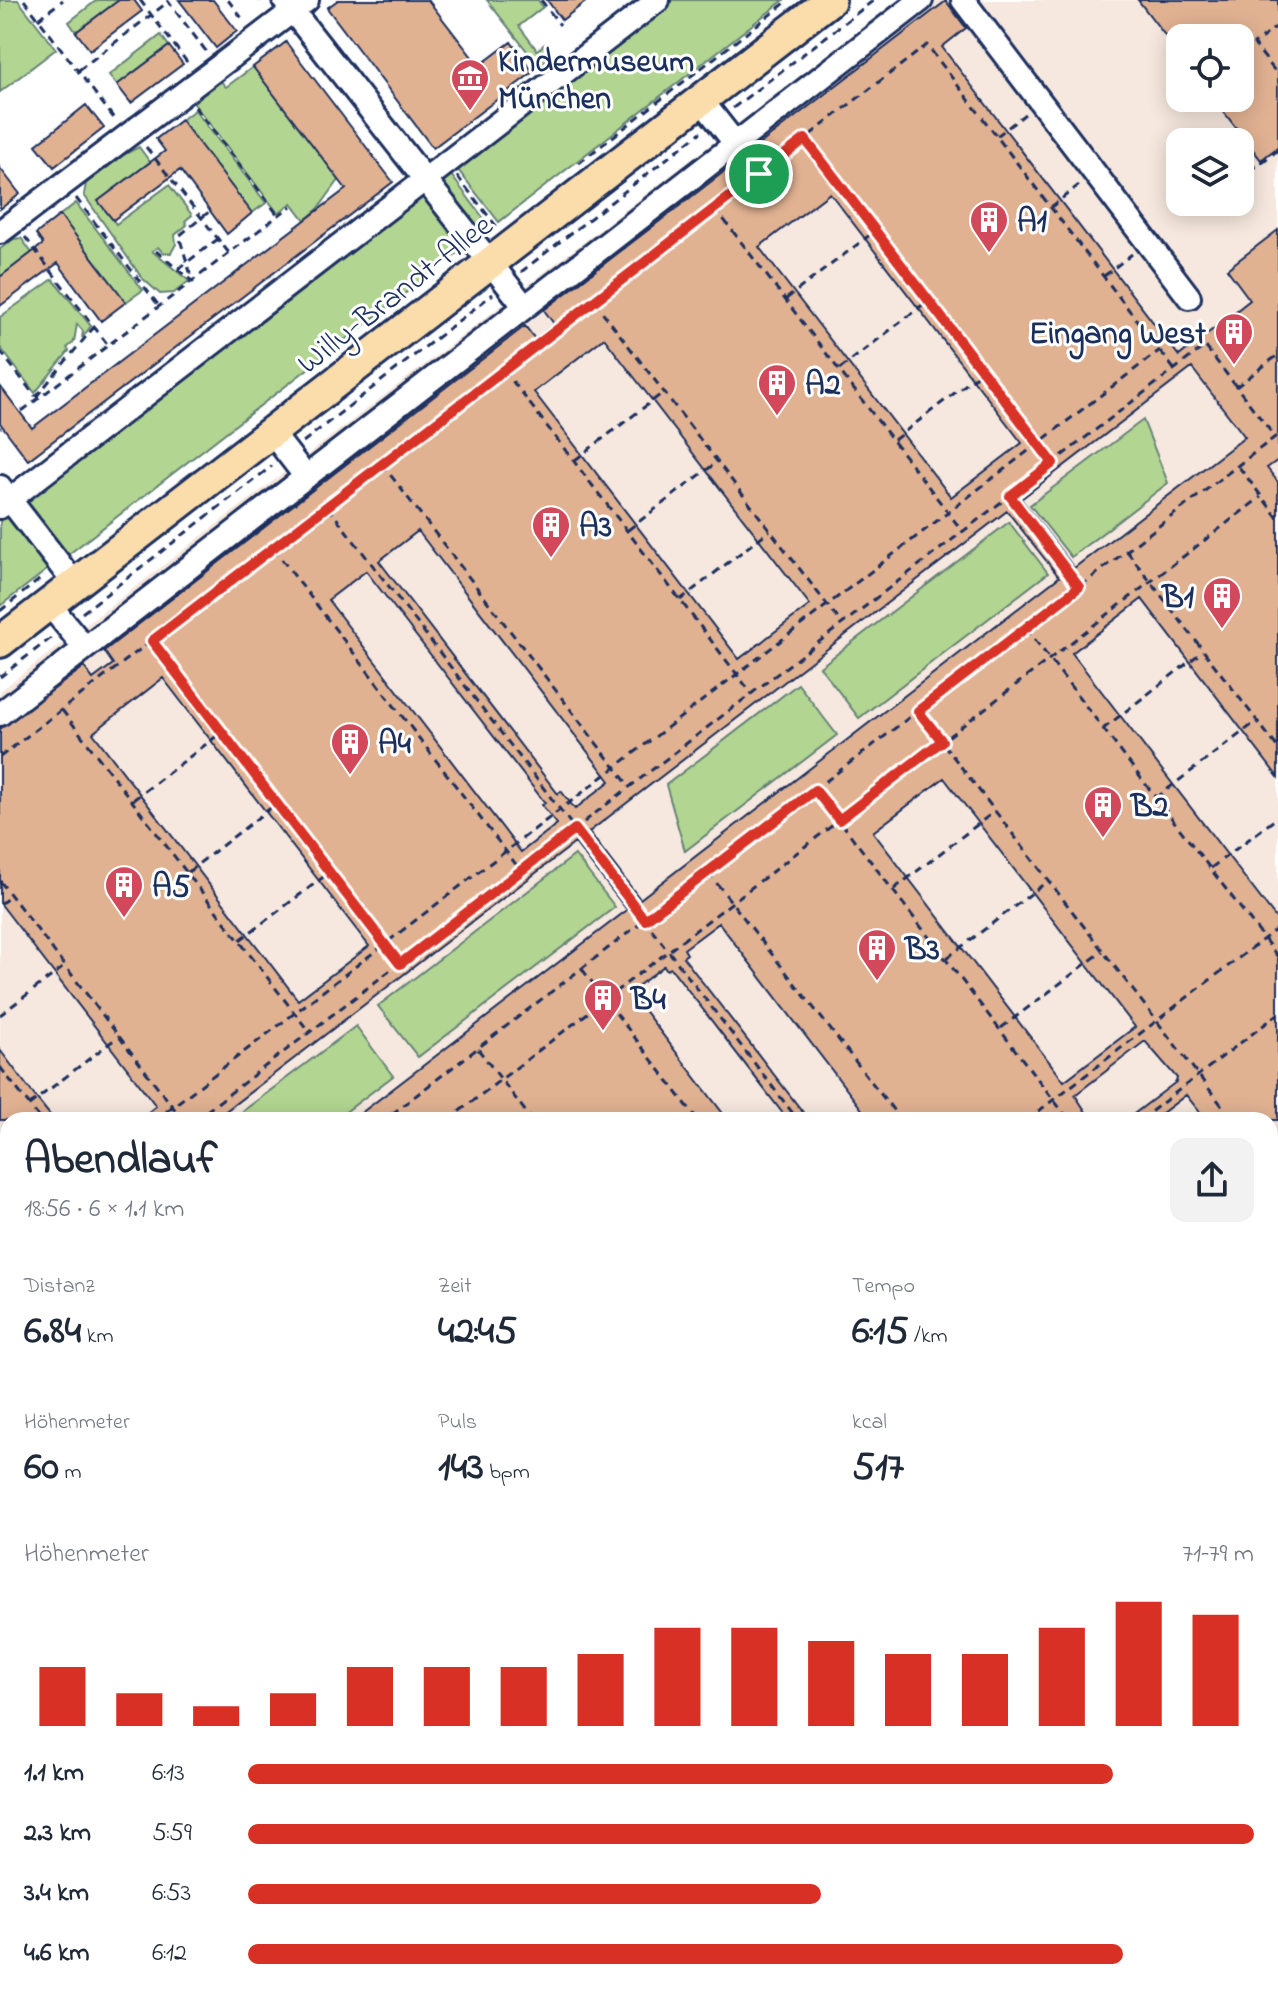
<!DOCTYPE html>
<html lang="de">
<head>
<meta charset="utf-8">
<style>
	body { margin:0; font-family:"Indie Flower",sans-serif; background:#f2f2f3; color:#1f2937; height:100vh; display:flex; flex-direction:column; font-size:30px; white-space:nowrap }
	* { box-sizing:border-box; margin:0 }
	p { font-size:26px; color:#747a83 }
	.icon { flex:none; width:44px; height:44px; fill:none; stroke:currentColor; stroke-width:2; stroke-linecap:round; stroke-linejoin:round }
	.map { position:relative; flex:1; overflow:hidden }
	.panel { position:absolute; left:0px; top:1112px; width:1278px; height:890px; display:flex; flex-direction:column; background:#fff; border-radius:24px 24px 0 0; box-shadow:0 4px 20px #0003 }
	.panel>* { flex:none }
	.fabs { position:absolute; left:1166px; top:24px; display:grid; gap:16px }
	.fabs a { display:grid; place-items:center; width:88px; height:88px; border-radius:16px; background:#fff; box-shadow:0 4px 20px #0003; font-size:40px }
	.pin { position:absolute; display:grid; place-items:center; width:68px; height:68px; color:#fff; margin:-34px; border:4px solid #fff; border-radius:50%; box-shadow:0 2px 8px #0007 }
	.round { display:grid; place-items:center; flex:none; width:84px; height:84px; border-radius:16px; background:#f2f2f3 }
	.headline { display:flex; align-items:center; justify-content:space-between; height:136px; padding:0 24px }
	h1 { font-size:44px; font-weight:700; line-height:60px }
	.metrics { display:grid; grid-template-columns:repeat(3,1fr); gap:12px; height:136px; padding:8px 24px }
	.metrics div { display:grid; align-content:center }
	.metrics b { font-size:40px; font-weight:700 }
	.metrics small { font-size:22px; font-weight:400 }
	.metrics p { font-size:22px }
	.chart { height:224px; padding:16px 24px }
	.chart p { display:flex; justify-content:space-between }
	.chart svg { width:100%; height:144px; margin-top:8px; stroke:#d93025; stroke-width:6 }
	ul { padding:0 24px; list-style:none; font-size:26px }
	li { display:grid; grid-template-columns:128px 96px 1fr; align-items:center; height:60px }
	li i { height:20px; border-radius:10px; background:#d93025 }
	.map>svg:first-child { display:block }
	.built { fill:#f6e8de; fill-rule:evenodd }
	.green { fill:#b2d691; stroke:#668278; stroke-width:2 }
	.building { fill:#e1b292; stroke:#1b2f5e; stroke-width:2; fill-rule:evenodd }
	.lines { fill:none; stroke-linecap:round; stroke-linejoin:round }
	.minor-casing { stroke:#1b2f5e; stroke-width:28 }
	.major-casing { stroke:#1b2f5e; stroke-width:36 }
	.path { stroke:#1b2f5e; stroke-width:3; stroke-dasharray:8 6; stroke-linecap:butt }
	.minor { stroke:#fff; stroke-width:22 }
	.major { stroke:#fbddab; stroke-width:30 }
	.rail-casing { stroke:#1b2f5e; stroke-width:8 }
	.rail { stroke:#fff; stroke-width:5; stroke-dasharray:15; stroke-linecap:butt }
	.route-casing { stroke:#fff; stroke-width:16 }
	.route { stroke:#d93025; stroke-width:10 }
	.labels { text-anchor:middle; stroke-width:6; stroke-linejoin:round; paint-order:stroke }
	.poi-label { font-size:32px; font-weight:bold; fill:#1b2f5e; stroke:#fff; text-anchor:start }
	.street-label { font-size:32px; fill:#1b2f5e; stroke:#fff }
</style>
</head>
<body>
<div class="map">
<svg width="1278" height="2001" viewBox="0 0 1278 2001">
	<rect width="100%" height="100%" fill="#fff"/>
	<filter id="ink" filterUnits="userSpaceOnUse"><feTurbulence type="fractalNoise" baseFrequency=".0125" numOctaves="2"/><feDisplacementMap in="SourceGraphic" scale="16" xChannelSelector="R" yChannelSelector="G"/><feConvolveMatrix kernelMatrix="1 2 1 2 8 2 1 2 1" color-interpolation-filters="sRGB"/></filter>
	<g filter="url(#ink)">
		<!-- built -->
		<path class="built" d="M898 0H1278V1533L1270 1539V1120H8V1994H689L681 2001H0V691ZM1180 38H1240V98H1180ZM1180 142H1240V202H1180Z
			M1270 1611 1278 1622V1763L1270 1766Z"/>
		<!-- green -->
		<path class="green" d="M0 0H18L56 49 0 92Z
			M97 0H119L76 32 69 22Z
			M487 0H538L543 7 519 26 537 50 545 44 549 49 543 55 547 60 538 65Z
			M673 0H784L499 222 455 166 467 155 471 160Z
			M161 35 169 46 117 85 109 75Z
			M253 67 339 180 318 209 305 220 292 203 278 213 192 101 220 80 226 87Z
			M195 110 266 203 252 213 181 120Z
			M139 147 150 162 99 201 116 224 169 185 192 215 185 221 187 225 175 235 176 244 171 253H163L158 247 152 251 189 281 174 293 160 294 142 278 84 195 86 183 123 155Z
			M448 171 491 228 479 237 440 184Z
			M417 197 427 200 460 242 461 250 65 557 27 508 28 494 44 481 48 485 411 206 409 202Z
			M76 203 143 290 126 302 60 215Z
			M21 238 32 253 0 277V249L14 239Z
			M53 279 91 326 82 338 83 331 77 324 74 342 67 348 69 351 35 393 0 347V317Z
			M1143 420 1168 483 1071 557 1030 505Z
			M10 516 52 566 0 606V517Z
			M1009 522 1048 573 859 718 820 667Z
			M798 684 837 735 685 851 666 785Z
			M575 855 615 907 418 1057 378 1006Z
			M356 1026 393 1076 335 1120H231Z"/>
		<!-- building -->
		<path class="building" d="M119 0H134L142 11 90 50 76 32Z
			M179 0H213L237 31 216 48Z
			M338 0H428L479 66 511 42 533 72 433 148 327 8Z
			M547 0H588L562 20Z
			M1138 0H1278V147L1261 160 1213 98H1240V38H1180V55Z
			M946 1 966 28 942 47 1179 356 1250 300 1227 269 1278 230V460L1267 468 1278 482V777L1142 599 1072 653 1278 921V1120H1206L1186 1095 1153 1120H1126L1176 1082 1177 1078 1145 1041 1075 1095 1086 1112 1076 1120H870L719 923 684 949 687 954 683 957 809 1120H788L671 968 667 970 664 966 630 992 728 1120H352L627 910 575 843 214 1120H138L156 1106 0 903V729L84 667 93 679 113 664 104 651 525 326 535 339 554 324 544 310ZM830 193 1022 443 951 497 759 247ZM604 338 810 605 739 659 534 392ZM1192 368 1245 437 1074 568 1021 499ZM1007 511 1059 577 640 899 589 832ZM418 531 610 781 575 809 561 791 558 794 379 561ZM366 571 545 803 542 805 557 824 521 852 328 600ZM163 678 369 946 298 1000 93 733ZM944 778 1135 1027 1064 1081 873 832Z
			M286 42 393 182 28 460 0 423V386L32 428 346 189 253 67Z
			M169 46 183 64 131 103 117 85Z
			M86 105 104 128 54 167 36 145Z
			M181 120 252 213 227 234 180 170 113 220 98 201 165 151 156 139Z
			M0 168 20 194 0 209Z
			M60 215 126 302 101 321 58 263 0 306V277L43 244 36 234Z
			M0 1050 37 1099 54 1120H0Z"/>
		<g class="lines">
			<!-- minor casing -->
			<g class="minor-casing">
				<path id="minor" d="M284 0 525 307
					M963 0 1189 297
					M702 101 735 143
					M0 232 307 0
					M272 433 306 477
					M0 487 75 584
					M0 507 658 0
					M49 604 85 648
					M0 714 921 0
					M1270 1513 1278 1507
					M1270 1780 1278 1777
					M446 1994 452 2001
					M779 1994 784 2001
					M1085 1994 1088 2001"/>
			</g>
			<!-- major casing -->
			<g class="major-casing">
				<path id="major" d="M0 642 830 0
					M1270 1850 1278 1847
					M1270 1880 1278 1877
					M865 2001 883 1994
					M950 2001 968 1994"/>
			</g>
			<!-- path -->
			<path class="path" d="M24 0 116 121
				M140 0 190 66
				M167 0 206 51
				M228 0 245 22
				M260 0 261 1
				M541 0 560 25
				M38 19 63 0
				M1278 29 1276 27 1254 44 1278 75
				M79 70 168 2
				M195 107 278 215
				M733 108 874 0
				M997 136 1025 114
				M805 139 1053 463
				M146 147 229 253 291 206
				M579 163 789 0
				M1250 171 1278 150
				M457 176 497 227
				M76 198 159 306
				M1051 207 1079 185
				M715 208 963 532
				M25 237 108 345
				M156 251 193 282 179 236 210 211
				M178 269 218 239
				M521 272 701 132
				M1104 276 1132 254
				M786 299 875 231
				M594 301 842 624
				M0 351 35 396
				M840 369 929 300
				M504 370 752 694
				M1236 387 1278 355
				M36 397 94 327
				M22 411 229 253
				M0 428 1 427
				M894 440 983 371
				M303 442 493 294
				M575 460 664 392
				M382 464 630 787
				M1239 467 1278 518
				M1010 496 1079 587
				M328 507 798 1120
				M628 530 717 462
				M273 548 521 871
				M1127 551 1278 748
				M680 600 770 530
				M0 611 44 576
				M82 613 272 466
				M1026 628 1278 957
				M152 641 400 964
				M0 677 51 638
				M62 710 310 1033
				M918 711 1233 1120
				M1103 729 1203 651
				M0 757 927 45 1174 369
				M816 790 1069 1120
				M1156 798 1257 721
				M133 800 222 732
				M1211 868 1278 817
				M188 872 277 803
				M708 872 901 1120
				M0 881 183 1120
				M894 889 995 811
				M0 904 11 896
				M240 940 330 872
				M947 958 1049 880
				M582 969 698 1120
				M0 1015 65 966
				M1001 1028 1103 951
				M478 1049 532 1120
				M0 1067 41 1120
				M29 1105 119 1036
				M155 1120 1160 350
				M195 1120 1205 346 1275 437 384 1120
				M448 1120 1261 497
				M1027 1120 1278 928
				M1140 1120 1278 1014
				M1270 1169 1278 1179
				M1270 1220 1278 1213
				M0 1239 8 1233
				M0 1270 8 1264
				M1270 1321 1278 1315
				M0 1378 8 1389
				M1270 1382 1278 1392
				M1270 1472 1278 1466
				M1270 1734 1278 1745
				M529 1994 534 2001
				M580 2001 589 1994
				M811 2001 829 1994
				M1003 2001 1022 1994"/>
			<!-- minor -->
			<use href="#minor" class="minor"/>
			<!-- major -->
			<use href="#major" class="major"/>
			<!-- rail casing -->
			<g class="rail-casing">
				<path id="rail" d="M1270 1835H1278
					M0 1913 8 1923
					M0 1948 8 1958
					M0 1972 8 1982
					M20 1994 27 2001
					M41 1994 49 2001
					M71 1994 80 2001
					M705 2001 723 1994"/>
			</g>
			<!-- rail -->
			<use href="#rail" class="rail"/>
		</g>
	</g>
	<g class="lines" filter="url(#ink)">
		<!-- route casing -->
		<g class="route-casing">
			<path id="route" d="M805 139 1053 463 1010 496 1079 587 918 711 942 741 839 820 815 790 645 920 575 829 400 964 152 641Z"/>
		</g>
		<!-- route -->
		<use href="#route" class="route"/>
	</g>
	<!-- icons -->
	<defs>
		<g id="museum-pin" transform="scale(2)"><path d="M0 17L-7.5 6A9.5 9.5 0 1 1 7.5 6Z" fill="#d1495b" stroke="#fff"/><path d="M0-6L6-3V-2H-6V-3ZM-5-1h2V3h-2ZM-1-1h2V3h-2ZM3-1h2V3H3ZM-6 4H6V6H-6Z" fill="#fff"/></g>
		<g id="building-pin" transform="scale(2)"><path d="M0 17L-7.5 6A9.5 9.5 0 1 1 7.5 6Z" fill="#d1495b" stroke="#fff"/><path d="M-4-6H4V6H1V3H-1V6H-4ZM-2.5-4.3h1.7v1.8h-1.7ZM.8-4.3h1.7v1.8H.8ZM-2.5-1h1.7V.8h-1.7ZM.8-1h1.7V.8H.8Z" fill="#fff"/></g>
	</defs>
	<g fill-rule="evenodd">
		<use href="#museum-pin" x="470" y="78"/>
		<use href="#building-pin" x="989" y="220"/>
		<use href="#building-pin" x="1234" y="332"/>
		<use href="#building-pin" x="777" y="383"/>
		<use href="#building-pin" x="551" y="525"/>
		<use href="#building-pin" x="1222" y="596"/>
		<use href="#building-pin" x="350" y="742"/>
		<use href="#building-pin" x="1103" y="805"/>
		<use href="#building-pin" x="124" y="885"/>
		<use href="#building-pin" x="877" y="948"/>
		<use href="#building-pin" x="603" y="998"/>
	</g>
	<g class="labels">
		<!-- poi labels -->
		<g class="poi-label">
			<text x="498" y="71">Kindermuseum<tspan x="498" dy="37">München</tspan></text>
			<text x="1017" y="231">A1</text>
			<text x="1206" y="343" text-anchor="end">Eingang West</text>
			<text x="805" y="394">A2</text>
			<text x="579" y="536">A3</text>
			<text x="1194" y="607" text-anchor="end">B1</text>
			<text x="378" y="753">A4</text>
			<text x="1131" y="816">B2</text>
			<text x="152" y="896">A5</text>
			<text x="905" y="959">B3</text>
			<text x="631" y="1009">B4</text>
		</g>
		<!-- street labels -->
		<g class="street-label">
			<text transform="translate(394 293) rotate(-38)" y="11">Willy-Brandt-Allee</text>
		</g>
	</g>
</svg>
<div class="fabs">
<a><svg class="icon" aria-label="locate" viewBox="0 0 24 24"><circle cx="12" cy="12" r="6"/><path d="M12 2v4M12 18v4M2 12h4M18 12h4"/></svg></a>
<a><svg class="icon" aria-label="layers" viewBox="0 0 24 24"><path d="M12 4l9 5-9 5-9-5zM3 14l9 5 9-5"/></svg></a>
</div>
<div class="pin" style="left:759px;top:174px;background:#1e9e55"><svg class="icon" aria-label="arrive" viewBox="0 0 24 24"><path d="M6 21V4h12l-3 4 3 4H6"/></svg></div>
<section class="panel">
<div class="headline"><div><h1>Abendlauf</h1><p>18:56 · 6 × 1.1 km</p></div><a class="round"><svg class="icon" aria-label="share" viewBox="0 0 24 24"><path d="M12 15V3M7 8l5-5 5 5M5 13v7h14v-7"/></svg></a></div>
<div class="metrics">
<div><p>Distanz</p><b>6.84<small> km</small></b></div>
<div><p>Zeit</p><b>42:45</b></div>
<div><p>Tempo</p><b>6:15<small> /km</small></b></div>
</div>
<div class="metrics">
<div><p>Höhenmeter</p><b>60<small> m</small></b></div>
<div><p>Puls</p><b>143<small> bpm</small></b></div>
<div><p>kcal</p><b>517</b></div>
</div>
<div class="chart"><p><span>Höhenmeter</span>71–79 m</p>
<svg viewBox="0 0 160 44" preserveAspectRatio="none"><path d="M5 44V26M15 44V34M25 44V38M35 44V34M45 44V26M55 44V26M65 44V26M75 44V22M85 44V14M95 44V14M105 44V18M115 44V22M125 44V22M135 44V14M145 44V6M155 44V10"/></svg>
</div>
<ul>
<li><b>1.1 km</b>6:13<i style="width:86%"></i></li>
<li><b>2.3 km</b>5:59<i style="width:100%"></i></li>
<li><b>3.4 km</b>6:53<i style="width:57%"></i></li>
<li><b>4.6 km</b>6:12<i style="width:87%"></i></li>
</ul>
</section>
</div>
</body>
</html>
